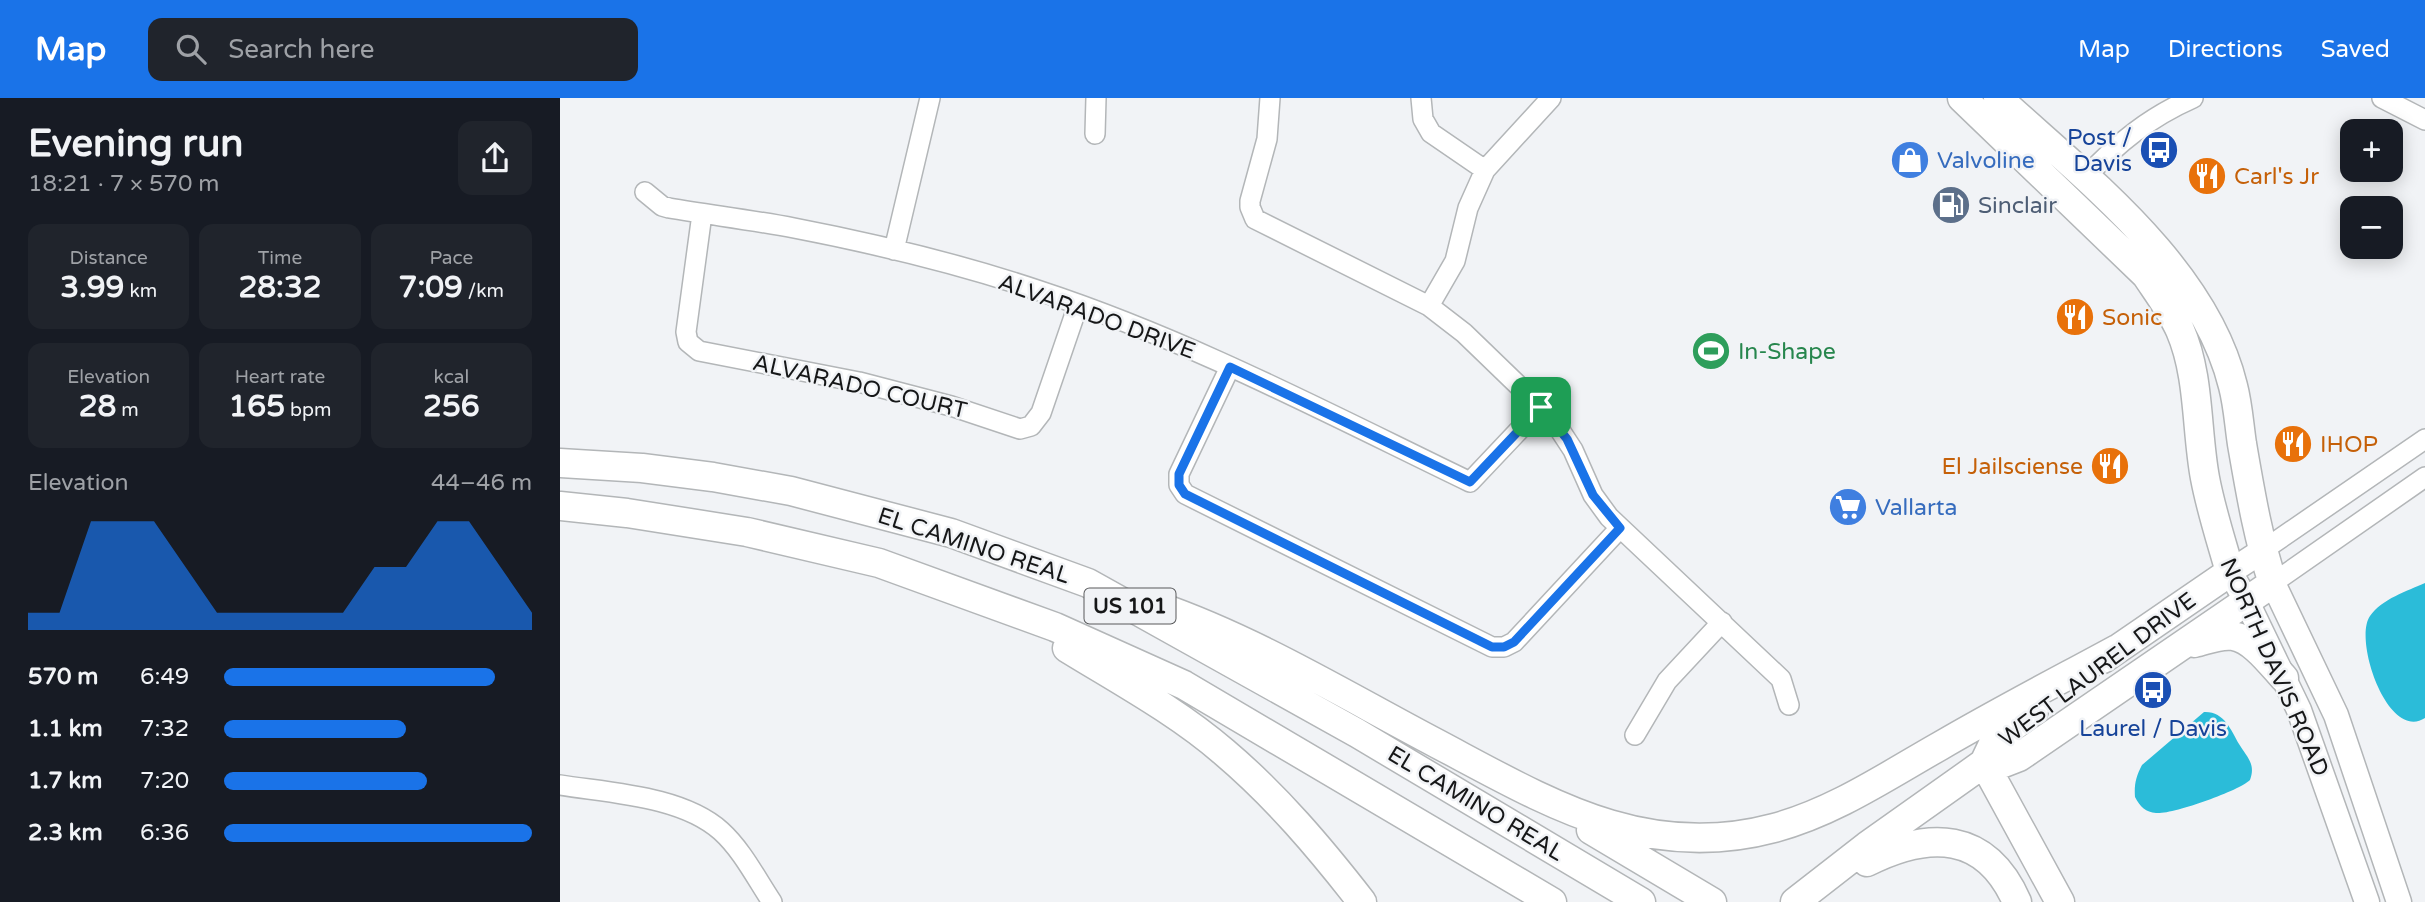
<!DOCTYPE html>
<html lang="en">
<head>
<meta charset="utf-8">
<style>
	body { margin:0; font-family:"Varela Round",sans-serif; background:#20242c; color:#f1f3f6; height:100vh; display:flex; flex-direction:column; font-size:26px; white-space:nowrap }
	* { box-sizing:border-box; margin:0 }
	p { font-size:23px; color:#9ea1a6 }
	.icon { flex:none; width:38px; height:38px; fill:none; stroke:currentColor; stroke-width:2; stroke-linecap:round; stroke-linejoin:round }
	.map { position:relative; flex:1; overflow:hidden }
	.drawer { display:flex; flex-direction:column; background:#171b24; width:560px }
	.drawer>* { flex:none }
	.fabs { position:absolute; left:1780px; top:21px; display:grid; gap:14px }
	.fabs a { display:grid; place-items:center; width:63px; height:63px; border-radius:14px; background:#171b24; box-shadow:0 4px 18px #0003; font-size:35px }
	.pin { position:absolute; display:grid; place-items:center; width:60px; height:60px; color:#fff; margin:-30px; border-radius:14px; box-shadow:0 4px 10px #0006 }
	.round { display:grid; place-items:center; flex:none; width:74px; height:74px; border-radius:14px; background:#20242c }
	.summary { display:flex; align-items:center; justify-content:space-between; height:119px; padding:0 28px }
	h1 { font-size:38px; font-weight:700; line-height:52px }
	.figures { display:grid; grid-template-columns:repeat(3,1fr); gap:10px; height:119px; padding:7px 28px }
	.figures div { display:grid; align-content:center; border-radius:14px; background:#20242c; text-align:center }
	.figures b { font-size:30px; font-weight:700 }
	.figures small { font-size:19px; font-weight:400 }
	.figures p { font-size:19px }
	.chart { height:196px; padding:14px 28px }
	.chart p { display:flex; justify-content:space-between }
	.chart svg { width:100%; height:126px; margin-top:7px; fill:#1a73e8; opacity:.7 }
	ul { padding:0 28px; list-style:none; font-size:23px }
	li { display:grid; grid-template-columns:112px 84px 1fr; align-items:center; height:52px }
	li i { height:18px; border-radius:9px; background:#1a73e8 }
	header { display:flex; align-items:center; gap:42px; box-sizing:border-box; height:98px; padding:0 35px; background:#1a73e8; color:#fff }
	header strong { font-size:33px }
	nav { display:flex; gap:38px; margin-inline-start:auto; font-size:24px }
	.search { width:490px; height:63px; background:#20242c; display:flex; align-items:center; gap:18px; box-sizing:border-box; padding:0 24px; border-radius:14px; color:#9ea1a6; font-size:26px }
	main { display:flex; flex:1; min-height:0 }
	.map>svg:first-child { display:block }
	.water { fill:#2bbcd9 }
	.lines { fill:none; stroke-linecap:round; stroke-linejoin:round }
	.minor-casing { stroke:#b3b6b8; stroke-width:22 }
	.major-casing { stroke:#b3b6b8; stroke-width:27 }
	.highway-casing { stroke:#b3b6b8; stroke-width:31 }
	.minor { stroke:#fff; stroke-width:19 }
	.major { stroke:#fff; stroke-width:24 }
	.highway { stroke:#fff; stroke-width:28 }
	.route-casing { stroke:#fff; stroke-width:14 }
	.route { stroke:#1a73e8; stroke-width:9 }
	.labels { text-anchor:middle; stroke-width:5; stroke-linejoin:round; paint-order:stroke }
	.shield { fill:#f1f3f6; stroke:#58595b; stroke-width:2 }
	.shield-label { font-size:21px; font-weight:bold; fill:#161718 }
	.transit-label { font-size:23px; fill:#164399; stroke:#f1f3f6; text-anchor:end }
	.shop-label { font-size:23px; fill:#366cbe; stroke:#f1f3f6; text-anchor:start }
	.food-label { font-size:23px; fill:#c56008; stroke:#f1f3f6; text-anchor:start }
	.service-label { font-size:23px; fill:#4e5e75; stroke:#f1f3f6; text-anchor:start }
	.street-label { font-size:23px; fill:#161718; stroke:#f1f3f6 }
	.leisure-label { font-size:23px; fill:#27864d; stroke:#f1f3f6; text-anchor:start }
</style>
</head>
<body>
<header>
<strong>Map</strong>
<div class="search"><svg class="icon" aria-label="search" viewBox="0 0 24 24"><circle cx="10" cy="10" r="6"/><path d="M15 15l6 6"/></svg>Search here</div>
<nav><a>Map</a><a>Directions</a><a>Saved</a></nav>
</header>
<main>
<section class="drawer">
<div class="summary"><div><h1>Evening run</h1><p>18:21 · 7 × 570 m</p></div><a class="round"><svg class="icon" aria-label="share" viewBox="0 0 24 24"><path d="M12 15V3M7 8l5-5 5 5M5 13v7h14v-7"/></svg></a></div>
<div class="figures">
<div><p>Distance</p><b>3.99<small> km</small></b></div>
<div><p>Time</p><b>28:32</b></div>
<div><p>Pace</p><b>7:09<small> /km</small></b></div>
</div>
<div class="figures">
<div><p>Elevation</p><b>28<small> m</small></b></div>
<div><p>Heart rate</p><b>165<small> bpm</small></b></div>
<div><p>kcal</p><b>256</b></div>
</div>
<div class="chart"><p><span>Elevation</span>44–46 m</p>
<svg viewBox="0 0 160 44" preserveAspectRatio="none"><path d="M0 44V38L10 38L20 6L30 6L40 6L50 22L60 38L70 38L80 38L90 38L100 38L110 22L120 22L130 6L140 6L150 22L160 38V44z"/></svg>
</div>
<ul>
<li><b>570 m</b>6:49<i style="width:88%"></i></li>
<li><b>1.1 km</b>7:32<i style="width:59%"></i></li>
<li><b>1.7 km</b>7:20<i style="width:66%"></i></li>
<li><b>2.3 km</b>6:36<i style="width:100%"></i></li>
</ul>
</section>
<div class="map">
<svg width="1865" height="804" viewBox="0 0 1865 804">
	<rect width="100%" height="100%" fill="#f1f3f6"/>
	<!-- water -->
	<path class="water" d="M1865 485V620C1828 644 1793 542 1810 518 1822 501 1847 493 1865 485Z
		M1644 614C1664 613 1671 632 1679 646 1687 659 1696 666 1690 682 1679 693 1611 717 1596 715 1586 714 1580 709 1575 699 1574 687 1576 678 1582 667Z"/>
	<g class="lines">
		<!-- minor casing -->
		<g class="minor-casing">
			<path id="minor" d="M710 0 707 41 690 103V109L695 121 869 208 904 235 992 320 1013 352 1033 397 1049 419 1221 581 1229 607
				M861 0 863 21 871 35 925 72
				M1822 0 1865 22
				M535 36 536 0
				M1525 80C1557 45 1590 19 1633 0
				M85 94 102 108 109 110C150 117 192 122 234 130 317 146 400 166 480 193 629 242 769 316 910 384L981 309
				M142 116 126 234 128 244 139 253 299 284 391 308 460 331 471 328 481 315 518 207
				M334 152 370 0
				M869 208 895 163 908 110 925 72 991 0
				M670 269 619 376V387L625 396 932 549H944L954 544 1060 430
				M1702 453 1865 341
				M1713 485 1865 379
				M1075 637 1107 583 1162 524
				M0 687C50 695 122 698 161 733 182 752 196 780 212 804"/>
		</g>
		<!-- major casing -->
		<g class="major-casing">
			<path id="major" d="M1702 453 1670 474 1687 504 1739 612 1807 804
				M1713 485 1776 617 1839 804"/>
		</g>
		<!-- highway casing -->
		<g class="highway-casing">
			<path id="highway" d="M1402 0 1586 177C1598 195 1611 212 1620 232 1640 278 1636 332 1645 380 1651 412 1661 442 1670 474L1543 561
				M0 365 82 370 153 379 231 393 391 435 528 485 797 635 1081 804
				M0 408 67 415 187 434 319 465 495 529 624 587 992 804
				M597 508C695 542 783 596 874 644 984 702 1083 765 1214 730 1274 714 1327 678 1380 648 1438 614 1498 583 1557 551
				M1634 545C1647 542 1660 536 1673 538 1693 541 1711 566 1724 580
				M507 550C559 582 618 614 664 654 716 698 760 750 802 804
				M1424 665 1441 666 1459 659 1713 485C1698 441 1690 392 1682 346 1679 326 1678 307 1673 288 1644 169 1525 80 1438 0
				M1424 665 1500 804
				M1031 732 1152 804
				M1307 764C1369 733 1426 733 1457 804
				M1235 804 1307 748 1424 665 1434 644 1474 612"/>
		</g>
		<!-- minor -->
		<use href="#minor" class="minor"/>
		<!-- major -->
		<use href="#major" class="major"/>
		<!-- highway -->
		<use href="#highway" class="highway"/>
	</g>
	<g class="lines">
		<!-- route casing -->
		<g class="route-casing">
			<path id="route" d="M670 269 910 384 981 309 1007 341 1033 397 1060 430 954 544 944 549H932L625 396 619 387V376Z"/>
		</g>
		<!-- route -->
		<use href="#route" class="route"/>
	</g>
	<!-- icons -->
	<defs>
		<g id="bus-disc" transform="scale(2.0125)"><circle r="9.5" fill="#1a4fb4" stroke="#f1f3f6"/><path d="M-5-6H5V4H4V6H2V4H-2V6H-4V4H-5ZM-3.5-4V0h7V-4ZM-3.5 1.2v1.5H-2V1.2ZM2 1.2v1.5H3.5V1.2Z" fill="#fff"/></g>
		<g id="shop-disc" transform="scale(2.0125)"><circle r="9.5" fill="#3f7fe0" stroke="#f1f3f6"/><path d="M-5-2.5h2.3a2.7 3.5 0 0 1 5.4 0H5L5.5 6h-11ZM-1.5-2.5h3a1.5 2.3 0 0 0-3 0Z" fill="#fff"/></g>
		<g id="restaurant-disc" transform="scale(2.0125)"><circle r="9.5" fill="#e8710a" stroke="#f1f3f6"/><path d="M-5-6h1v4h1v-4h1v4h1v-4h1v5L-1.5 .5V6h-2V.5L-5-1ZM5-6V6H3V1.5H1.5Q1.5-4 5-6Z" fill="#fff"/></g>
		<g id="fuel-disc" transform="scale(2.0125)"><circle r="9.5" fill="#5c6f8a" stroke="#f1f3f6"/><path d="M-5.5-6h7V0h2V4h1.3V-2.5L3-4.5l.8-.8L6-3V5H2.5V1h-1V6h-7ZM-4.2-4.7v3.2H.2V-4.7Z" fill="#fff"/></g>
		<g id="stadium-disc" transform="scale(2.0125)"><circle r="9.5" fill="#2e9e5b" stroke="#f1f3f6"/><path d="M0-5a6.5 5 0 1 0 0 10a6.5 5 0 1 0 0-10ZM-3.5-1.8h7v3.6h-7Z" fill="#fff"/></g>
		<g id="supermarket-disc" transform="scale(2.0125)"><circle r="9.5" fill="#3f7fe0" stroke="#f1f3f6"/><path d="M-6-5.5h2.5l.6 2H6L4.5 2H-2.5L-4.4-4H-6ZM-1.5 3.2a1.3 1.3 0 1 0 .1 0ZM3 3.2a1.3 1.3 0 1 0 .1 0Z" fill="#fff"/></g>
	</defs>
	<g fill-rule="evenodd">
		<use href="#bus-disc" x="1599" y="52"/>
		<use href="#shop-disc" x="1350" y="62"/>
		<use href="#restaurant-disc" x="1647" y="78"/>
		<use href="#fuel-disc" x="1391" y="107"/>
		<use href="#restaurant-disc" x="1515" y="219"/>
		<use href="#stadium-disc" x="1151" y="253"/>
		<use href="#restaurant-disc" x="1733" y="346"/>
		<use href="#restaurant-disc" x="1550" y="368"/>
		<use href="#supermarket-disc" x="1288" y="409"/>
		<use href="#bus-disc" x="1593" y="592"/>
	</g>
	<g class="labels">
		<!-- shield labels -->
		<rect class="shield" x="524.5" y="490.5" width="91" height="35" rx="5"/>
		<g class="shield-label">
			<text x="570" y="515">US 101</text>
		</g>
		<!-- transit labels -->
		<g class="transit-label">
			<text x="1572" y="47">Post /<tspan x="1572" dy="26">Davis</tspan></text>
			<text x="1593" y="638" text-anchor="middle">Laurel / Davis</text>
		</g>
		<!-- shop labels -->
		<g class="shop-label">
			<text x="1377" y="70">Valvoline</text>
			<text x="1315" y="417">Vallarta</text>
		</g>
		<!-- food labels -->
		<g class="food-label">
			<text x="1674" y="86">Carl's Jr</text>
			<text x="1542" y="227">Sonic</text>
			<text x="1760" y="354">IHOP</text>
			<text x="1523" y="376" text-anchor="end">El Jailsciense</text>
		</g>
		<!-- service labels -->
		<g class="service-label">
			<text x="1418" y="115">Sinclair</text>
		</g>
		<!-- street labels -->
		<g class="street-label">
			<text transform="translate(537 218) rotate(20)" y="8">ALVARADO DRIVE</text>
			<text transform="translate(300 288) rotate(13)" y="8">ALVARADO COURT</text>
			<text transform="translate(414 447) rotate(18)" y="8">EL CAMINO REAL</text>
			<text transform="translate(1715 569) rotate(66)" y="8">NORTH DAVIS ROAD</text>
			<text transform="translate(1537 571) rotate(-37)" y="8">WEST LAUREL DRIVE</text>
			<text transform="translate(916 705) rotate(31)" y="8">EL CAMINO REAL</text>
		</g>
		<!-- leisure labels -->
		<g class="leisure-label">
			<text x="1178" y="261">In-Shape</text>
		</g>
	</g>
</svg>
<div class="fabs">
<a>+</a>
<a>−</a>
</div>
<div class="pin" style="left:981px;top:309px;background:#1e9e55"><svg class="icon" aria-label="arrive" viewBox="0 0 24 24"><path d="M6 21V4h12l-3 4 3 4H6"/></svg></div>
</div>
</main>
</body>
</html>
